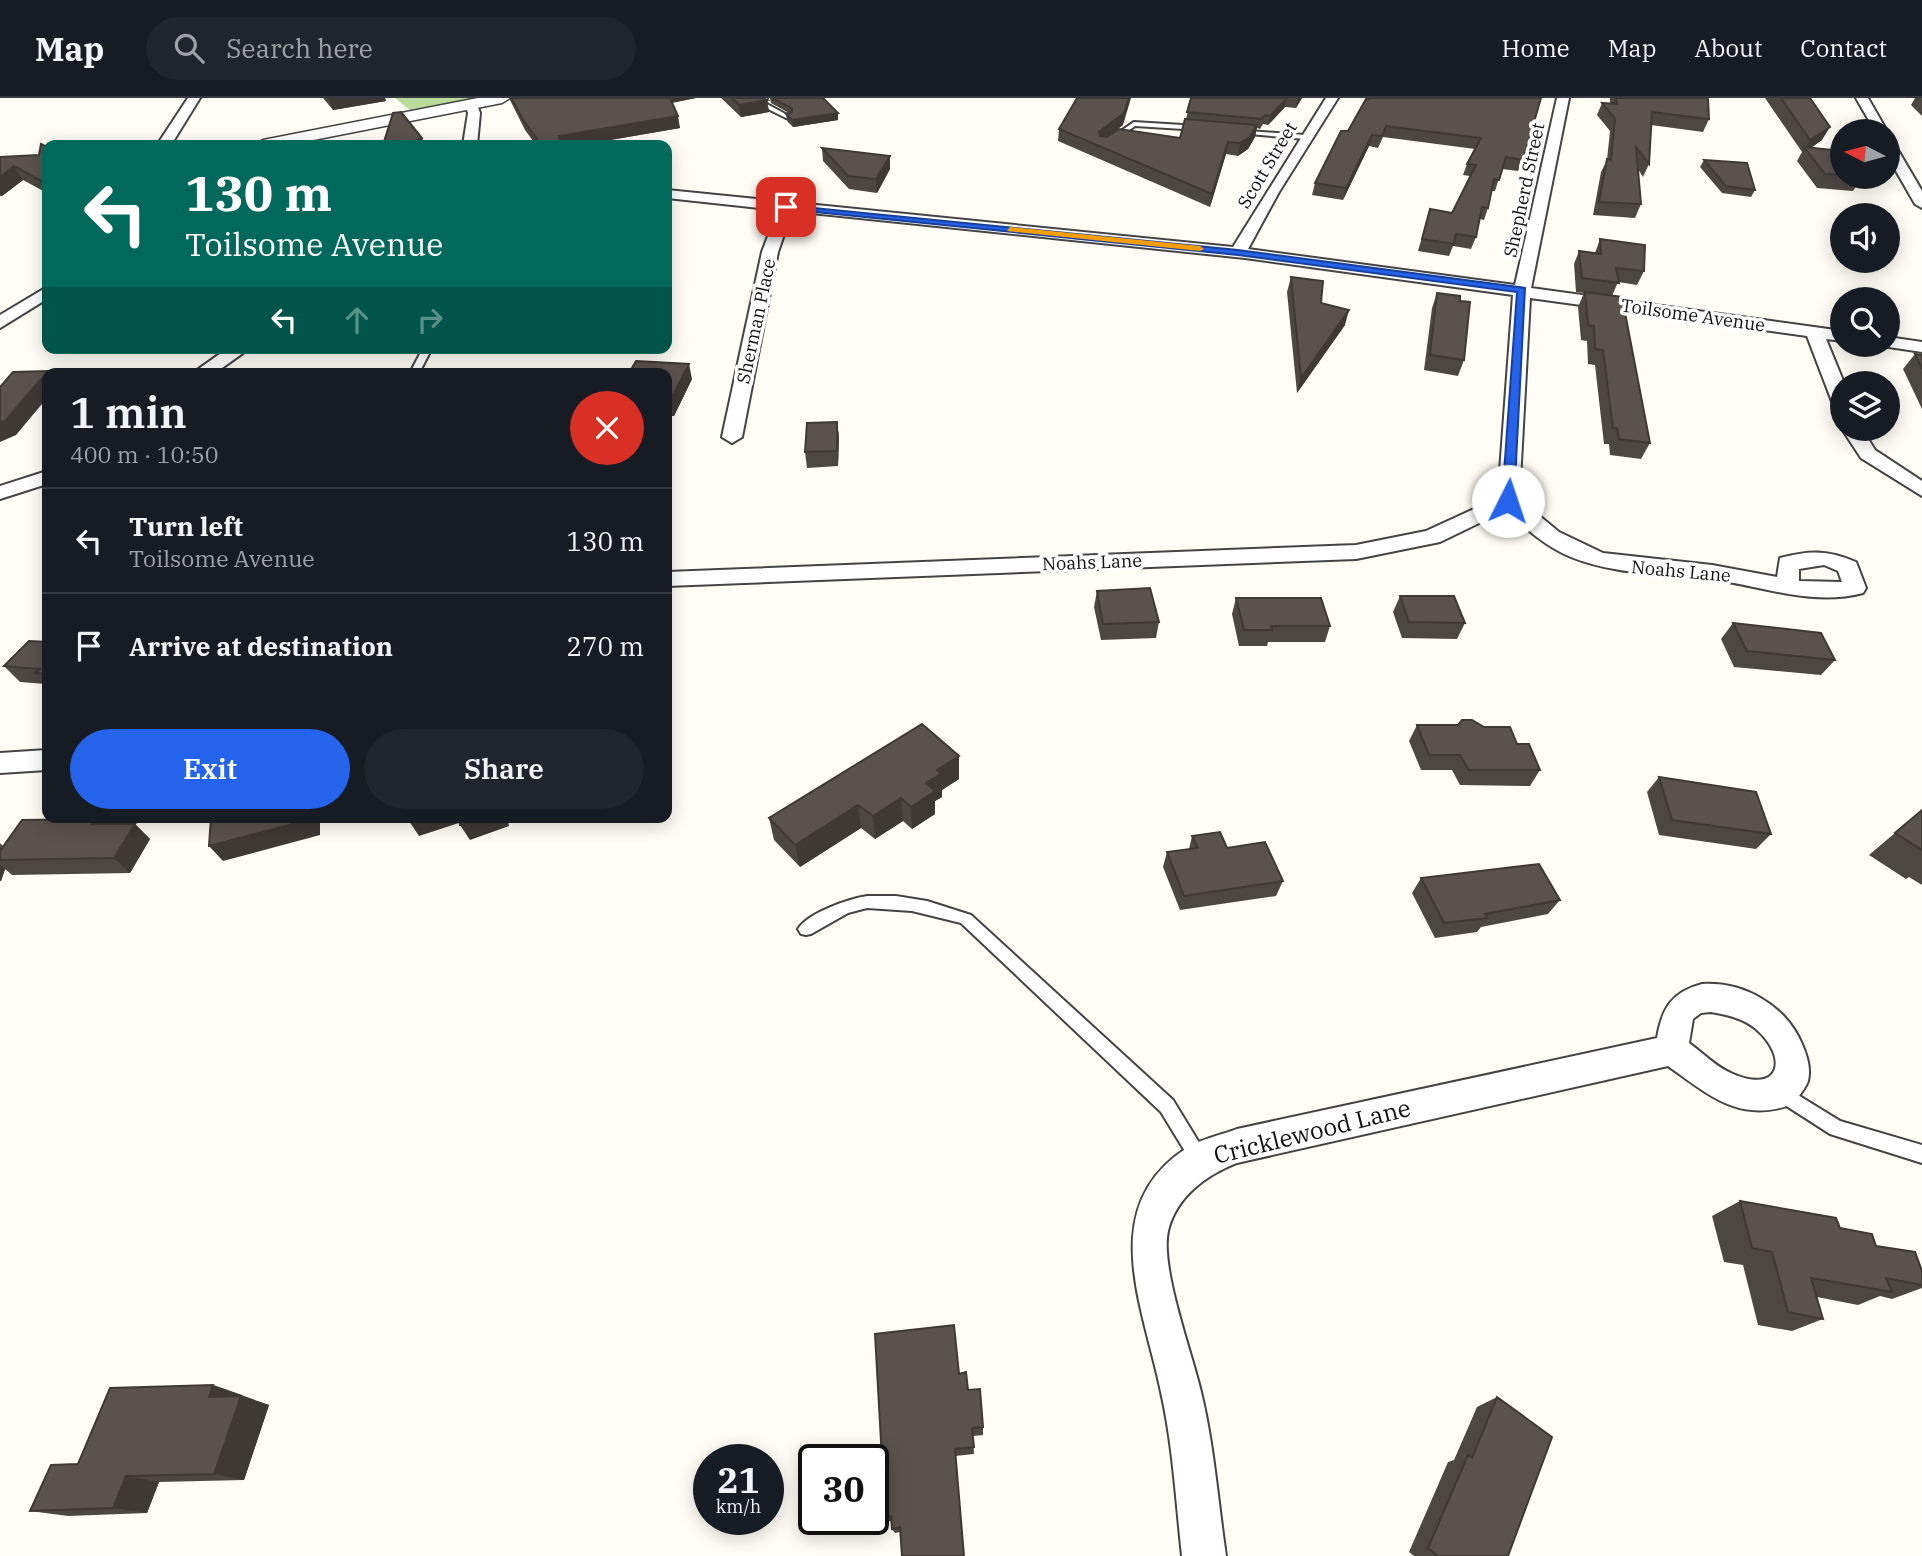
<!DOCTYPE html>
<meta charset="utf-8">
<style>
body{margin:0;font-family:"IBM Plex Serif",serif;background:#20242c;color:#f1f3f6;height:100vh;display:flex;flex-direction:column;font-size:26px;white-space:nowrap}
*{box-sizing:border-box;margin:0}
p{font-size:23px;color:#9ea1a6}
.icon{flex:none;width:38px;height:38px;fill:none;stroke:currentColor;stroke-width:2;stroke-linecap:round;stroke-linejoin:round}
.map{position:relative;flex:1;overflow:hidden}
.details{position:absolute;left:42px;top:270px;width:630px;height:455px;display:flex;flex-direction:column;background:#171b24;border-radius:14px;box-shadow:0 4px 18px #0003}
.details>*{flex:none}
.banner{position:absolute;left:42px;top:42px;width:630px;height:214px;border-radius:14px;box-shadow:0 4px 18px #0003;background:#00695c;color:#fff;overflow:hidden}
.needle{width:46px;rotate:276deg}
.tools{position:absolute;left:1830px;top:21px;display:grid;gap:14px}
.tools a{display:grid;place-items:center;width:70px;height:70px;border-radius:50%;background:#171b24;box-shadow:0 4px 18px #0003;font-size:35px}
.speed{position:absolute;left:693px;top:1346px;display:flex;gap:14px;font-size:35px;font-weight:700;text-align:center}
.speed>*{display:grid;place-content:center;width:91px;height:91px;border-radius:50%;background:#171b24;box-shadow:0 4px 18px #0003;line-height:1}
.speed small{font-size:18px;font-weight:400}
.speed .limit{border:4px solid #111;border-radius:10px;background:#fff;color:#111}
.pin{position:absolute;display:grid;place-items:center;width:60px;height:60px;color:#fff;margin:-30px;border-radius:14px;box-shadow:0 4px 10px #0006}
.me{position:absolute;width:77px;margin:-38px;rotate:4deg;stroke-linejoin:round;filter:drop-shadow(0 0 5px #0008)}
.turn{display:flex;align-items:center;gap:24px;height:147px;padding:0 28px;font-size:32px}
.turn .icon{width:91px;height:91px;stroke-width:2.5}
.turn b{display:block;font-size:49px;line-height:60px}
.lanes{display:flex;align-items:center;height:66px;padding:0 28px;background:#0003;justify-content:center;gap:35px;direction:ltr}
.lanes .off{opacity:.35}
.round{display:grid;place-items:center;flex:none;width:74px;height:74px;border-radius:37px;background:#20242c}
.overview{display:flex;align-items:center;justify-content:space-between;height:119px;padding:0 28px}
h1{font-size:42px;font-weight:600;line-height:52px}
.cta{display:flex;gap:14px;margin-top:auto;padding:14px 28px}
.cta a{flex:1;height:80px;border-radius:42px;background:#2563eb;color:#fff;font-size:28px;font-weight:600;line-height:80px;text-align:center}
.cta a+a{background:#20242c;color:#f1f3f6}
ul{padding:0;list-style:none}
li{display:flex;align-items:center;gap:21px;height:105px;padding:0 28px;border-top:2px solid #363941}
li div{flex:1}
li b{display:block;font-size:26px}
li em{font-style:normal}
header{display:flex;align-items:center;gap:42px;box-sizing:border-box;height:98px;padding:0 35px;background:#171b24;border-bottom:2px solid #363941}
header strong{font-size:33px}
nav{display:flex;gap:38px;margin-inline-start:auto;font-size:24px}
.search{width:490px;height:63px;background:#20242c;display:flex;align-items:center;gap:18px;box-sizing:border-box;padding:0 24px;border-radius:38px;color:#9ea1a6;font-size:26px}
.map>svg:first-child{display:block}
</style>
<header>
<strong>Map</strong>
<div class="search"><svg class="icon" aria-label="search" viewBox="0 0 24 24"><circle cx="10" cy="10" r="6"/><path d="M15 15l6 6"/></svg>Search here</div>
<nav><a>Home</a><a>Map</a><a>About</a><a>Contact</a></nav>
</header>
<div class="map">
<svg width="1922" height="1458" viewBox="0 0 1922 1458">
<rect width="100%" height="100%" fill="#fffdf5"/>
<!-- forest -->
<path fill="#b9dc9c" d="M395 0H490L415 16Z"/>
<g fill="none" stroke-linecap="round" stroke-linejoin="round">
<!-- service casing -->
<g stroke="#444" stroke-width="4">
<path id="service" d="M761 0H767L765 5 791 19 786 20 760 7Z
M1134 24 1199 28 1202 30 1199 32 1135 28 1112 44H1108V42Z
M1235 32 1305 37 1308 39 1305 41 1237 35Z
M423 250H432L419 275H410Z
M867 798H896L927 803 971 817 1173 1002 1206 1056 1209 1062 1206 1068 1200 1071 1194 1068 1161 1014 961 825 912 813 867 810 848 815 811 836 806 837 801 836 798 831C808 815 848 801 867 798Z
M1780 986 1840 1023 1922 1047V1065L1830 1036 1774 1000 1772 994 1774 988Z"/>
</g>
<!-- minor casing -->
<g stroke="#444" stroke-width="4">
<path id="minor" d="M188 0H200L171 47H157Z
M1326 0H1338L1279 94 1248 151 1515 187 1557 0H1569L1531 190 1843 233V243L1826 241 1844 285 1843 312 1833 306 1807 238 1530 200 1519 401 1559 434 1603 455 1712 467 1777 479 1780 460C1810 452 1828 452 1856 464L1866 490 1863 495C1811 509 1760 487 1709 481 1662 475 1615 477 1571 459 1546 449 1525 430 1506 412L1440 444 1356 461 667 488V474L1356 447 1426 433 1498 400 1513 197 1245 160 792 113 778 154 742 339 732 345 722 339 762 154 778 112 667 100V92L1233 149ZM1824 467 1838 473 1842 484 1799 483V471Z
M1856 0H1868L1887 33H1875Z
M471 3 476 4 480 15 477 47H463L468 15 465 7Z
M1888 43 1895 47 1922 93V110L1915 106 1888 59Z
M47 189V201L0 230V217Z
M1888 239 1922 244V254L1882 248 1888 247Z
M228 250H250L215 275H193Z
M1842 331H1862L1875 352 1922 383V398L1861 360Z
M47 373V386L0 401V388Z
M47 652V672L0 675V655Z
M1702 886C1744 883 1786 908 1802 946 1807 958 1811 970 1808 983 1805 991 1799 998 1793 1006 1740 1026 1709 997 1668 968L1237 1065C1206 1077 1176 1099 1168 1133 1160 1170 1192 1255 1201 1294 1214 1347 1218 1404 1226 1458H1182C1176 1404 1173 1347 1161 1294 1144 1210 1095 1109 1187 1050 1201 1041 1221 1037 1237 1031L1657 940C1662 910 1672 894 1702 886ZM1711 914C1727 917 1743 920 1756 931 1789 960 1780 996 1733 976 1717 970 1703 955 1689 945L1693 921 1701 915Z"/>
</g>
<!-- tertiary casing -->
<g stroke="#444" stroke-width="3">
<path id="tertiary" d="M478 0H510L502 5 288 47H254L263 42Z"/>
</g>
<!-- service -->
<use href="#service" fill="#fff" fill-rule="evenodd"/>
<!-- minor -->
<use href="#minor" fill="#fff" fill-rule="evenodd"/>
<!-- tertiary -->
<use href="#tertiary" fill="#fff" fill-rule="evenodd"/>
</g>
<!-- wall -->
<path fill="#4d4742" d="M323 0H385L386 3 333 12Z
M509 0H696L672 5 680 30 581 47H536L525 32Z
M721 0H763L767 2 769 14 741 19Z
M770 0H823L838 15V22L793 29 787 23 786 16 789 15 771 5Z
M1191 0H1302L1296 10 1285 9 1268 27 1263 26 1260 31 1257 30 1255 39 1248 51 1238 58 1226 56 1210 109 1058 43 1059 31 1123 27 1107 39 1180 40 1186 21Z
M1541 0 1524 58 1518 73 1502 71 1495 93H1492L1488 110 1484 122 1480 121 1476 139 1471 151 1453 148 1449 158 1418 153 1430 111 1452 115 1470 78 1463 77 1467 66 1475 51 1383 39 1378 50 1369 48 1343 102 1312 97 1315 85 1348 33Z
M1610 0H1708L1709 21 1703 34 1651 27 1649 66 1643 79 1638 71 1641 106 1635 120 1593 117 1601 74 1607 62 1610 33 1597 17 1602 5H1610Z
M1765 0H1810L1822 42 1811 50 1843 55V79H1862L1853 93 1817 90 1797 63 1802 54Z
M1915 0H1922V18L1911 7Z
M47 49V95L23 82 2 98H0V59L39 57Z
M822 50 890 71 877 95 849 91 823 63Z
M1704 62 1755 92 1751 99 1722 95 1700 69Z
M1600 141 1644 173 1637 187 1618 184 1612 198 1650 345 1641 361 1610 357 1609 346H1604L1595 267 1588 266 1587 243 1581 242 1578 209 1584 195 1576 194 1574 166 1579 153 1595 155Z
M1291 179 1345 227 1297 295 1287 194Z
M1437 195 1464 262 1458 278 1424 272 1432 210Z
M1915 256 1922 257V311L1903 271Z
M667 275 692 281 674 318H667Z
M837 324 839 339 838 368 807 370 805 354Z
M1097 493 1159 524 1156 540 1101 542 1094 509Z
M1400 498 1465 525 1457 541 1402 540 1393 514Z
M1236 500 1330 528 1325 544H1268L1267 548H1239L1232 516Z
M1733 525 1835 562 1821 577 1734 569 1721 541Z
M47 544V587L46 586 20 584 4 568Z
M1417 627 1517 646 1540 672 1530 688 1460 687 1452 672H1421L1409 643Z
M1659 679 1771 736 1756 751 1659 737 1647 694Z
M959 681 942 692V699L935 703V716L912 731 903 723 875 741 861 730 800 769 774 742 769 720Z
M1922 712V787L1909 779 1906 781 1869 757Z
M95 721 101 726H135L150 741 130 775 12 777 5 771 1 783H0V745L3 748Z
M1192 738 1227 750 1283 783 1276 798 1180 812 1163 769 1167 754 1189 751Z
M1421 780 1560 802 1548 816 1481 829 1477 834 1435 840 1412 795Z
M1740 1103 1840 1130 1876 1148 1922 1173V1190L1892 1201 1880 1198 1858 1207 1817 1199 1823 1221 1792 1233 1758 1227 1743 1167 1724 1164 1712 1118Z
M959 1276 968 1292 983 1329V1337L973 1338 974 1356 955 1358 900 1434 895 1435 892 1431 891 1423 869 1426 865 1421H873V1380L883 1379Z
M213 1287 242 1297 241 1298 269 1307 244 1382 159 1384 147 1415 68 1418 30 1413 78 1366Z
M1497 1299 1508 1458H1414L1409 1454 1448 1364 1454 1362 1477 1309Z"/>
<!-- shaded-wall -->
<path fill="#3f3936" d="M328 0H385L386 3 333 12Z
M668 0H696L669 5Z
M1129 0H1131L1123 27 1097 46 1099 34Z
M1287 0 1285 9 1268 27 1270 18Z
M1298 0H1302L1296 10 1298 1Z
M767 2 769 14 741 19 739 7Z
M838 15V22L793 29 792 22Z
M678 18 680 30 581 47H560L559 38Z
M1257 27 1255 39 1248 51 1238 58 1240 45Z
M1830 29 1822 42 1807 52 1805 50 1810 42Z
M1372 37 1369 48 1343 102 1346 90Z
M422 40 425 47H406Z
M1228 44 1226 56 1210 109 1212 96Z
M890 58V71L877 95 876 81Z
M14 68 23 82 2 98 0 95V79Z
M1349 212 1345 227 1297 295 1301 280Z
M689 266 692 281 674 318 670 303Z
M48 273 49 275H47V300L16 337 0 344V324Z
M837 324 839 339 838 368 837 353Z
M959 658V681L942 692V699L935 703V716L912 731 911 709 937 672Z
M901 700 903 723 875 741 873 718Z
M858 707 861 730 800 769 795 747Z
M308 719H320V737L223 763 209 748Z
M422 719H463L465 723 419 738 409 723Z
M483 719H507L509 728 470 742 460 727Z
M95 721 111 736 92 726Z
M135 726 150 741 130 775 114 760Z
M0 767 5 771 1 783 0 782Z
M213 1287 269 1307 244 1382 214 1376 209 1299Z
M126 1378 159 1384 147 1415 113 1410Z"/>
<!-- building -->
<path fill="#5a524d" stroke="#3f3936" stroke-width="2" d="M511 0H670L678 18 559 38 560 47H541L522 20Z
M732 0H763L767 2 739 7Z
M772 0H823L838 15 792 22 786 16 792 14V10Z
M1077 0H1129L1124 15 1099 34 1100 38 1107 39 1119 31 1180 40 1185 21 1257 27 1250 39 1240 45 1228 44 1212 96 1059 31Z
M1191 0H1287L1270 18 1265 17 1262 21 1187 14Z
M1372 0H1541L1523 62 1506 59 1499 82 1494 81 1488 110 1482 109 1476 139 1456 136 1454 146 1422 141 1430 111 1452 115 1476 67 1467 66 1481 40 1386 28 1382 38 1372 37 1346 90 1315 85 1341 33H1348L1366 1Z
M1616 0H1708L1709 21 1652 14 1649 66 1636 49 1641 106 1599 104 1607 61 1611 62 1615 21 1602 5 1617 6Z
M1781 0H1810L1830 29 1810 42Z
M401 14 422 40 406 47H383L393 15Z
M41 46 47 49V86L14 68 0 79V59L39 57Z
M1804 49 1841 53 1843 55V77L1825 76Z
M822 50 890 58 876 81 848 78Z
M1704 62 1747 65 1755 92 1726 88Z
M1600 141 1645 147 1644 173 1616 170 1619 185 1582 180 1579 153 1601 156Z
M1291 179 1323 183 1321 205 1349 212 1301 280Z
M1585 194 1622 199 1650 345 1619 341 1617 330H1613L1603 252 1595 251 1594 228 1588 227Z
M1437 195 1460 198V203L1470 204 1464 262 1430 257Z
M1915 256 1922 257V271Z
M636 263 689 266 670 303 667 302V275H629Z
M48 273 5 323 0 324V289L13 274Z
M837 324V353L805 354 807 325Z
M1150 490 1159 524 1103 526 1097 493Z
M1400 498H1454L1465 525 1409 524Z
M1236 500H1321L1330 528H1271L1272 532H1244Z
M1733 525 1821 535 1835 562 1747 553Z
M29 543 47 544V576L35 575 40 571 4 568Z
M1462 622H1472L1484 629H1510L1517 646H1529L1540 672H1469L1460 657H1429L1417 627H1458Z
M922 626 959 658 937 672 941 676 926 685 935 693 911 709 901 700 873 718 858 707 795 747 769 720Z
M1659 679 1756 694 1771 736 1672 722Z
M1922 712V752L1895 735Z
M211 719H308V722L209 748Z
M408 719H422L409 723Z
M459 719H483L460 727Z
M95 721 92 726H135L114 760 0 762V753L22 722Z
M1220 734 1227 750 1265 744 1283 783 1184 798 1167 754 1198 750 1192 738Z
M1539 766 1560 802 1485 816 1487 820 1444 825 1421 780Z
M1740 1103 1836 1120 1840 1130 1872 1136 1876 1148 1915 1154 1922 1173V1187L1886 1180 1892 1194 1811 1180 1823 1221 1788 1214 1772 1154 1752 1150Z
M954 1227 959 1276 966 1274 968 1292 980 1291 983 1329 972 1330 974 1349 955 1351 964 1458H902L900 1429 892 1431 891 1418 873 1420V1380L883 1379 875 1236Z
M213 1287 209 1299 241 1298 214 1376 126 1378 113 1410 30 1413 51 1367 78 1366 110 1290Z
M1497 1299 1552 1339 1508 1458H1438L1428 1450 1468 1357 1472 1360Z"/>
<!-- route -->
<path fill="#2563eb" stroke="#184099" stroke-width="2" d="M783 107 1238 152 1525 190 1514 403 1508 407 1502 403 1517 194 1238 157 786 111Z"/>
<!-- slow -->
<path fill="#f59e0b" d="M1010 129 1200 148 1204 151 1200 153 1007 133Z"/>
<g text-anchor="middle" dominant-baseline="central" stroke-width="7" stroke-linejoin="round" paint-order="stroke">
<!-- far-street labels -->
<g font-size="18" fill="#111" stroke="#fff">
<text transform="translate(1267 67) rotate(-59)">Scott Street</text>
<text transform="translate(1524 92) rotate(-78)">Shepherd Street</text>
<text transform="translate(1693 217) rotate(8)">Toilsome Avenue</text>
<text transform="translate(756 223) rotate(-78)">Sherman Place</text>
<text transform="translate(1092 464) rotate(-2)">Noahs Lane</text>
<text transform="translate(1681 473) rotate(5)">Noahs Lane</text>
</g>
<!-- near-street labels -->
<g font-size="24" fill="#111" stroke="#fff">
<text transform="translate(1312 1033) rotate(-14)">Cricklewood Lane</text>
</g>
</g>
</svg>
<div class="tools">
<a><svg class="needle" viewBox="-14 -14 28 28"><path d="M0-13l5 13h-10z" fill="#e53935"/><path d="M0 13l5-13h-10z" fill="#9ea1a6"/></svg></a>
<a><svg class="icon" aria-label="sound" viewBox="0 0 24 24"><path d="M4 9h4l5-4v14l-5-4H4zM17 9q2 3 0 6"/></svg></a>
<a><svg class="icon" aria-label="search" viewBox="0 0 24 24"><circle cx="10" cy="10" r="6"/><path d="M15 15l6 6"/></svg></a>
<a><svg class="icon" aria-label="layers" viewBox="0 0 24 24"><path d="M12 4l9 5-9 5-9-5zM3 14l9 5 9-5"/></svg></a>
</div>
<div class="speed"><div>21<small>km/h</small></div><div class="limit">30</div></div>
<div class="pin" style="left:786px;top:109px;background:#d93025"><svg class="icon" aria-label="arrive" viewBox="0 0 24 24"><path d="M6 21V4h12l-3 4 3 4H6"/></svg></div>
<svg class="me" style="left:1508px;top:403px" viewBox="-20 -20 40 40"><circle r="19" fill="#fff"/><path d="M0-13L10 11 0 6-10 11z" fill="#2563eb"/></svg>
<div class="banner">
<div class="turn"><svg class="icon" aria-label="left" viewBox="0 0 24 24"><path d="M17 20v-9H6M10 6l-5 5 5 5"/></svg><div><b>130 m</b>Toilsome Avenue</div></div>
<div class="lanes"><svg class="icon" aria-label="left" viewBox="0 0 24 24"><path d="M17 20v-9H6M10 6l-5 5 5 5"/></svg><svg class="icon off" aria-label="ahead" viewBox="0 0 24 24"><path d="M12 20V5M6 11l6-6 6 6"/></svg><svg class="icon off" aria-label="right" viewBox="0 0 24 24"><path d="M7 20v-9h11M14 6l5 5-5 5"/></svg></div>
</div>
<section class="details">
<div class="overview"><div><h1>1 min</h1><p>400 m · 10:50</p></div><a class="round" style="background:#d93025;color:#fff"><svg class="icon" aria-label="close" viewBox="0 0 24 24"><path d="M6 6l12 12M18 6L6 18"/></svg></a></div>
<ul>
<li><svg class="icon" aria-label="left" viewBox="0 0 24 24"><path d="M17 20v-9H6M10 6l-5 5 5 5"/></svg><div><b>Turn left</b><p>Toilsome Avenue</p></div><em>130 m</em></li>
<li><svg class="icon" aria-label="arrive" viewBox="0 0 24 24"><path d="M6 21V4h12l-3 4 3 4H6"/></svg><div><b>Arrive at destination</b></div><em>270 m</em></li>
</ul>
<div class="cta"><a>Exit</a><a>Share</a></div>
</section>
</div>
